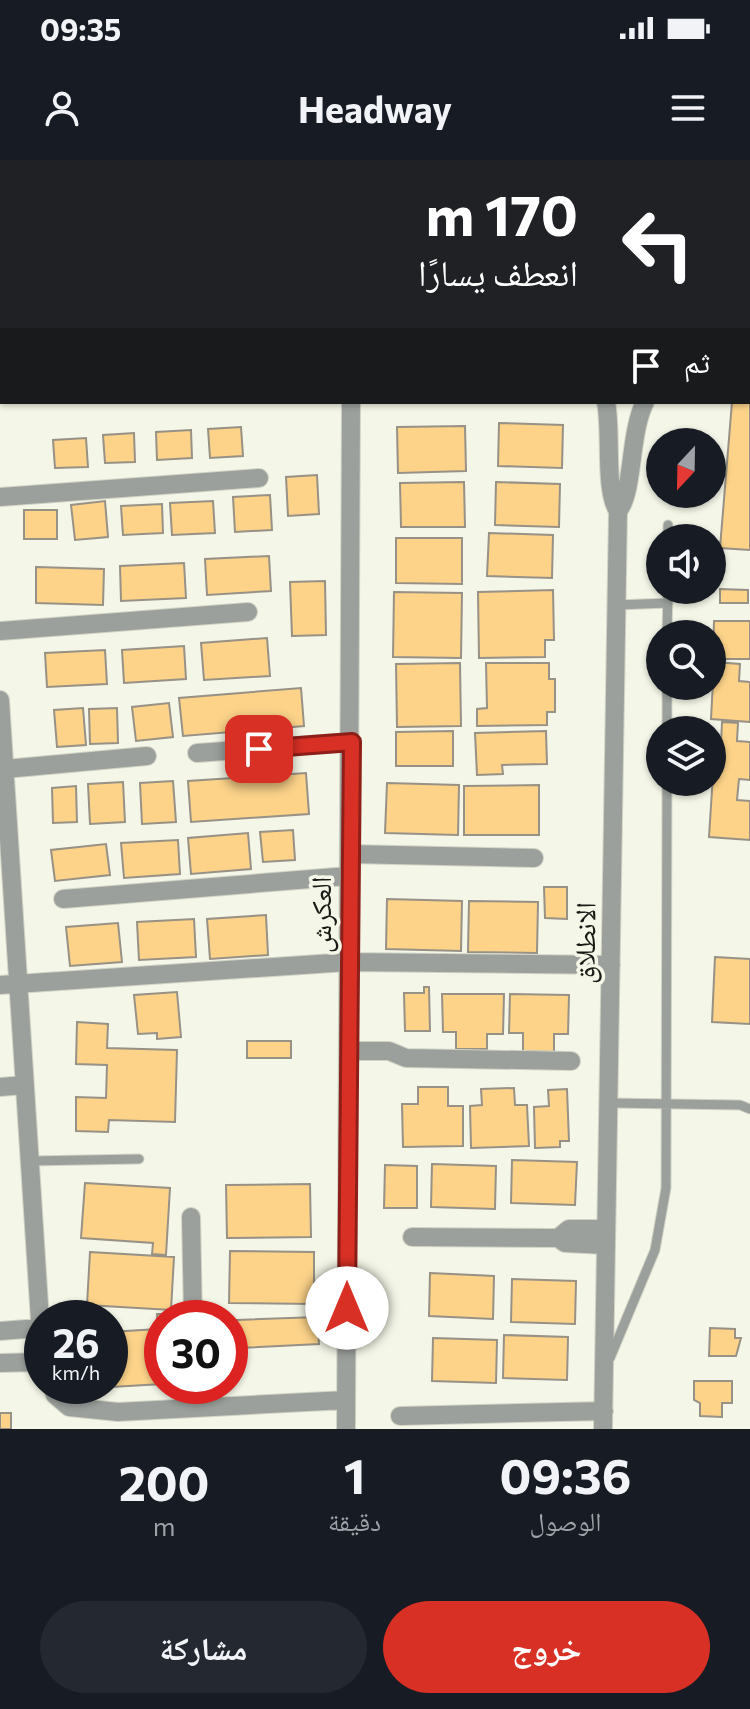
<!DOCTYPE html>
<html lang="ar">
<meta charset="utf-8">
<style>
body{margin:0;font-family:Commissioner,"Noto Naskh Arabic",sans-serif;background:#242831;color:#f1f3f6;direction:rtl;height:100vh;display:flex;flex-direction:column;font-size:30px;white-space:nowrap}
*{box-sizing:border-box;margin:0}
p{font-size:26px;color:#9ea1a6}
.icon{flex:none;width:44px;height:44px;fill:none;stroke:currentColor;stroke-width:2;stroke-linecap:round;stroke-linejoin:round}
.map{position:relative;height:1269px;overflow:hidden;direction:ltr}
.details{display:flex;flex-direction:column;background:#171b24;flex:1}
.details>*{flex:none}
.banner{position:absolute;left:0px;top:0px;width:750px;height:244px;box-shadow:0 2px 6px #0004;direction:rtl;background:#202124;color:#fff;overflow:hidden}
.needle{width:52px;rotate:202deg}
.fabs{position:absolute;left:646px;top:268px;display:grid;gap:16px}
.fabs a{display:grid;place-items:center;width:80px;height:80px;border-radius:50%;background:#171b24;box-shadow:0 2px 6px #0004;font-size:40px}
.speed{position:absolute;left:24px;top:1140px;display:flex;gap:16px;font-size:40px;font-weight:700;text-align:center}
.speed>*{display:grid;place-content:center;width:104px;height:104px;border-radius:50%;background:#171b24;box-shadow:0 2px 6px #0004;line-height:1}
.speed small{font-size:20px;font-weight:400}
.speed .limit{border:12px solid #d22;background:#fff;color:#111}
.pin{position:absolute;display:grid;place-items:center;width:68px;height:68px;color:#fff;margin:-34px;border-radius:16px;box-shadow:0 4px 12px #0006}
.me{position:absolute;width:88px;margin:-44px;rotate:0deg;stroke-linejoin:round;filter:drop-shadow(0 0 6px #0008)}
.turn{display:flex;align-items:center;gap:28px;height:168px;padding:0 40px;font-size:36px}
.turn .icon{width:104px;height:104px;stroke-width:2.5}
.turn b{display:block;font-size:56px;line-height:68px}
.then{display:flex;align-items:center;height:76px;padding:0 40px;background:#0003;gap:16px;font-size:30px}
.eta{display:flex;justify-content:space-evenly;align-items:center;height:136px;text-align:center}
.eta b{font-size:48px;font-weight:700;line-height:56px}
.button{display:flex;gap:16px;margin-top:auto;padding:16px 40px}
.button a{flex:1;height:92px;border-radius:48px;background:#d93025;color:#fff;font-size:32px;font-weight:700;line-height:92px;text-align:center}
.button a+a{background:#242831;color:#f1f3f6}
.status{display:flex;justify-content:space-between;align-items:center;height:56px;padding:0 40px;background:#171b24;direction:ltr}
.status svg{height:22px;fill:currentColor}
header{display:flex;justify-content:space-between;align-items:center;height:104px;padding:0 40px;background:#171b24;font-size:36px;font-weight:700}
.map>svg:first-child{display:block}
</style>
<div class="status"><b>09:35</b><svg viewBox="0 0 49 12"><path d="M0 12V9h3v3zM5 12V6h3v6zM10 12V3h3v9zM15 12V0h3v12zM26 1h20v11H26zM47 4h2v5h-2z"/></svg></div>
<header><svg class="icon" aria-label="menu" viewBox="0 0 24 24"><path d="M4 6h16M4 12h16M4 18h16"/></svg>Headway<svg class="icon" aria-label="person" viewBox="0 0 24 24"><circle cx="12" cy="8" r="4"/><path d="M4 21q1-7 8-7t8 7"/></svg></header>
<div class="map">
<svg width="750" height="1269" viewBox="0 0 750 1269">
<rect width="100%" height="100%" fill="#f4f6e7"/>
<!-- building -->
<path fill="#fcd389" stroke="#989185" stroke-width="2" d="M536 0V2L458 1 470 0Z
M728 0H750V39L748 2Z
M748 235 750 236V390L720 388 732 242H748Z
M499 263 563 265 562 308 498 306Z
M465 266 466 311 398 313 397 267Z
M241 267 243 296 210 298 208 269Z
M191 270 192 298 157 300 156 272Z
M134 273 135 302 105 303 103 275Z
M86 278 88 307 55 308 53 280Z
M317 315 319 354 288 356 286 317Z
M464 322 465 367H401L400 323Z
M496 322 560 324 559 367 495 365Z
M270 335 272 370 235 372 233 337Z
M105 341 108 377 75 380 71 345Z
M213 341 215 373 172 375 170 343Z
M162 344 163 373 123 375 121 346Z
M24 350H57V379H24Z
M489 373 553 375 552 418 487 416Z
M396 378H462V424L396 423Z
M269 396 271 431 207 435 205 399Z
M184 403 186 438 121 441 120 406Z
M36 407 104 409 103 445 36 443Z
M325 421 326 475 292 476 290 422Z
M720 429 748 430V443H720Z
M553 430 554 480H545V497L479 498 478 432Z
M394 432 462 433 461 498 393 497Z
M714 461H750V499H713Z
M267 478 270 516 204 520 201 483Z
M184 486 186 519 124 523 122 490Z
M105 490 107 524 47 527 45 493Z
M714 502 740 504 739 521 750 522V562L711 559Z
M460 503 461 566 397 567 396 504Z
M486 503H549V519H555V552H547V565L477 566V549L487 548Z
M301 528 304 566 183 576 179 538Z
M169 543 173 577 136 581 132 547Z
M83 548 86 585 57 587 54 550Z
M117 548 118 583 90 584 89 549Z
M722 562 738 563 737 581 750 582V620L739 619 737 640 750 641V680L709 677 715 583H721Z
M453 571V606H396V572Z
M546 571 547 604 502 605 503 614 477 615 475 573Z
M306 613 309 654 191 662 188 621Z
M173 621 176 662 142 664 140 623Z
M123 622 125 662 90 664 88 624Z
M387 623 459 625 458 675 385 673Z
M539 625V675H464V626Z
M76 626 77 662 53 663 52 628Z
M293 670 295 700 263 702 260 672Z
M248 673 251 709 191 714 188 678Z
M178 680 180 714 124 718 121 683Z
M106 684 110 715 55 721 51 690Z
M544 727H567V759L545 758Z
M387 739 462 741 461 791 386 789Z
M469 741 538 742 537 793 468 792Z
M266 755 268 795 210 799 207 759Z
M194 759 196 797 139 800 137 762Z
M118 763 122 802 70 806 66 767Z
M715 797 750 799V864L712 862Z
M424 827H429L430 871H405L404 833H424Z
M177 832 181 877 157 879V873L138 874 134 835Z
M442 834H504L503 874H487V889H456V872H443Z
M510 834 569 835 568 874H554V892L523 891V873H509Z
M77 862 108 864 107 888 177 890 175 962 109 960 108 972 76 971V937L106 938 107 905 76 904Z
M247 881H291V898H247Z
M418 927H448V946H463V986L403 987 402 944H418Z
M514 928 515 945H527L529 986 471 988 470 946 482 945 481 929Z
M567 929 569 981H560V987L535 988 534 947 549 946 548 930Z
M512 1000 577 1002 575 1045 511 1043Z
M432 1004 496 1006 495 1049 431 1047Z
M385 1005 417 1006V1048H384Z
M85 1023 170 1028 166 1095 152 1094 153 1083 81 1078Z
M310 1024 311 1077 227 1078 226 1025Z
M230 1091 314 1092V1144L229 1143Z
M90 1092 174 1097 171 1150 87 1145Z
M430 1113 494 1116 493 1159 429 1156Z
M512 1119 576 1121 575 1164 511 1162Z
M157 1154H175V1158H162V1224L94 1228 110 1226V1172L158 1169Z
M317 1157 319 1184 239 1188 237 1160Z
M710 1168 735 1169V1178H741L736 1196H709Z
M504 1175 568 1177 567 1220 503 1218Z
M433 1178 497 1180 496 1223 432 1221Z
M694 1221H732V1243H722V1257L700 1256V1243L694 1240Z
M0 1253H11V1269H0Z"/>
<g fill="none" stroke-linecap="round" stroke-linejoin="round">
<!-- service casing -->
<g stroke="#d1d3c5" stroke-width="11">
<path id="service" d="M668 378V365
M617 445 668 443
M667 474 668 430
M667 570V526
M609 943 740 945 750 949
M29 1001 139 999
M610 1198 655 1090 666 1028 667 622"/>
</g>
<!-- minor casing -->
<g stroke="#d1d3c5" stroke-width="20">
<path id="minor" d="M640 2V0
M658 2V0
M0 337 259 318
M618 351C634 333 629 273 645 242
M0 471 248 452
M0 540 42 1191
M197 593 352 582
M5 609 147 596
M349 694 534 698
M63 739 348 716
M0 825 348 802 611 805
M348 891H389L406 898 571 901
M0 927 24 925
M191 1057 193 1158
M412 1077 558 1078 565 1083 604 1085
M558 1078 569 1069H605
M0 1171 39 1168
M0 1203 42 1202
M52 1226 55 1235 69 1247 118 1252 346 1240
M195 1226V1248
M400 1256 604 1251
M346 1269 351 242
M603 1269 618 351C604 330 612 272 606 242"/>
</g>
<!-- tertiary casing -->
<g stroke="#d1d3c5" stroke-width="24">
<path id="tertiary" d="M748 147H750
M748 176H750
M0 181H2
M0 208H2"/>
</g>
<!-- service -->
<use href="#service" stroke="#9ca09c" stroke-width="9"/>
<!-- minor -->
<use href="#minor" stroke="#9ca09c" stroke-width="18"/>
<!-- tertiary -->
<use href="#tertiary" stroke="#9ca09c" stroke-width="22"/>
</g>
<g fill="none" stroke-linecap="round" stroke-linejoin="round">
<!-- route casing -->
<g stroke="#8d1f18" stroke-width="20">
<path id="route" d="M259 589 352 582 347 1148"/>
</g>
<!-- route -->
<use href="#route" stroke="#d93025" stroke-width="14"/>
</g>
<g text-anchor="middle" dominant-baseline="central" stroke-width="7" stroke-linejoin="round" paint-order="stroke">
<!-- street labels -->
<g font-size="28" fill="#191a15" stroke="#f4f6e7">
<text transform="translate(320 755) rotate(-90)">العكرش</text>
<text transform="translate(584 783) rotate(-89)">الانطلاق</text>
</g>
</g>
</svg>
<div class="fabs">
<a><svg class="needle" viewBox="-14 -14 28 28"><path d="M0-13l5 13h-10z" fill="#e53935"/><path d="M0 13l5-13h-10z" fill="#9ea1a6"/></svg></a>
<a><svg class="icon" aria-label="sound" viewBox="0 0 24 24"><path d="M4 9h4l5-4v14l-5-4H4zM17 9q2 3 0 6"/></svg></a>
<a><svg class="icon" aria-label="search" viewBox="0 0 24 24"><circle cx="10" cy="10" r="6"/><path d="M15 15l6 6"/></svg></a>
<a><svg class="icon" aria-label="layers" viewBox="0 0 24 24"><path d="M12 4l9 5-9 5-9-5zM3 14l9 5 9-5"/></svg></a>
</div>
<div class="speed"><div>26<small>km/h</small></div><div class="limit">30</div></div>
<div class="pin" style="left:259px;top:589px;background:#d93025"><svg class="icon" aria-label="arrive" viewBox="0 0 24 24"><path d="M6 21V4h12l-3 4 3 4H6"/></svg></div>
<svg class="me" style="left:347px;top:1148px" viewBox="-20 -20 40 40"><circle r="19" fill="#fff"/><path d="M0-13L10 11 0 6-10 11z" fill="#d93025"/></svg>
<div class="banner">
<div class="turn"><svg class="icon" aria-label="left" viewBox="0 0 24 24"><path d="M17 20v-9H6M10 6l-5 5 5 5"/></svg><div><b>170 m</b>انعطف يسارًا</div></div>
<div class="then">ثم<svg class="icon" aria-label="arrive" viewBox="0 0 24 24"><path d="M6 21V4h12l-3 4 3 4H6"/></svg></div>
</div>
</div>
<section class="details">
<div class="eta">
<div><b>09:36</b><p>الوصول</p></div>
<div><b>1</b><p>دقيقة</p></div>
<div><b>200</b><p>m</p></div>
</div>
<div class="button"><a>خروج</a><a>مشاركة</a></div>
</section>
